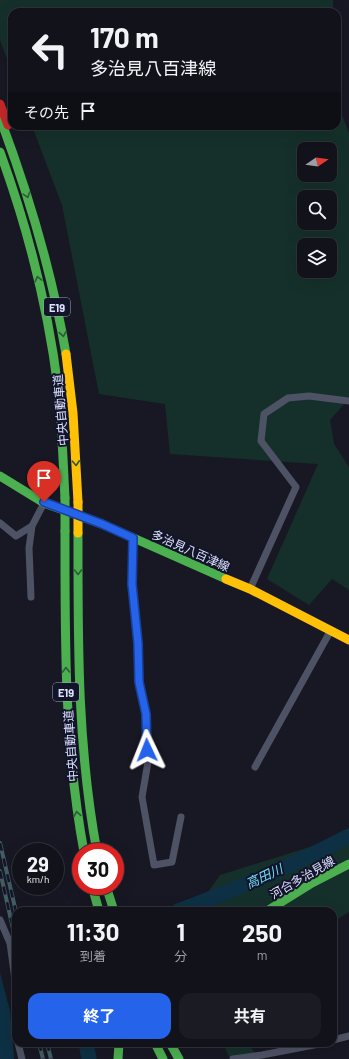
<!DOCTYPE html>
<html lang="ja">
<meta charset="utf-8">
<style>
body{margin:0;font-family:Barlow,"Noto Sans JP",sans-serif;background:#1b1b24;color:#f1f3f6;height:100vh;display:flex;flex-direction:column;font-size:15px;white-space:nowrap}
*{box-sizing:border-box;margin:0}
p{font-size:13px;color:#9c9ea3}
.icon{flex:none;width:22px;height:22px;fill:none;stroke:currentColor;stroke-width:2;stroke-linecap:round;stroke-linejoin:round}
.map{position:relative;flex:1;overflow:hidden}
.side{position:absolute;left:12px;top:907px;width:325px;height:140px;display:flex;flex-direction:column;background:#12121b;border-radius:12px;box-shadow:0 4px 16px #0002,0 0 0 1px #31323a}
.side>*{flex:none}
.top-card{position:absolute;left:8px;top:8px;width:333px;height:122px;border-radius:12px;box-shadow:0 4px 16px #0002,0 0 0 1px #31323a;background:#12121b;color:#f1f3f6;overflow:hidden}
.needle{width:26px;rotate:77deg}
.buttons{position:absolute;left:297px;top:142px;display:grid;gap:8px}
.buttons a{display:grid;place-items:center;width:40px;height:40px;border-radius:8px;background:#12121b;box-shadow:0 4px 16px #0002,0 0 0 1px #31323a;font-size:20px}
.speed{position:absolute;left:12px;top:843px;display:flex;gap:8px;font-size:20px;font-weight:700;text-align:center}
.speed>*{display:grid;place-content:center;width:52px;height:52px;border-radius:50%;background:#12121b;box-shadow:0 4px 16px #0002,0 0 0 1px #31323a;line-height:1}
.speed small{font-size:10px;font-weight:400}
.speed .limit{border:6px solid #d22;background:#fff;color:#111}
.pin{position:absolute;display:grid;place-items:center;width:34px;height:34px;color:#fff;margin:-41px -17px;border-radius:50% 50% 50% 0;rotate:-45deg;box-shadow:0 0 4px #0007}
.pin .icon{rotate:45deg}
.me{position:absolute;width:44px;margin:-22px;rotate:358deg;stroke-linejoin:round;filter:drop-shadow(0 0 3px #0008)}
.turn{display:flex;align-items:center;gap:14px;height:84px;padding:0 16px;font-size:18px}
.turn .icon{width:52px;height:52px;stroke-width:2.5}
.turn b{display:block;font-size:28px;line-height:34px}
.then{display:flex;align-items:center;height:38px;padding:0 16px;background:#0003;gap:8px;font-size:15px}
.eta{display:flex;justify-content:space-evenly;align-items:center;height:68px;text-align:center}
.eta b{font-size:24px;font-weight:700;line-height:28px}
.primary-button{display:flex;gap:8px;margin-top:auto;padding:8px 16px}
.primary-button a{flex:1;height:46px;border-radius:12px;background:#2563eb;color:#fff;font-size:16px;font-weight:700;line-height:46px;text-align:center}
.primary-button a+a{background:#1b1b24;color:#f1f3f6}
.map>svg:first-child{display:block}
</style>
<div class="map">
<svg width="349" height="1059" viewBox="0 0 349 1059">
<rect width="100%" height="100%" fill="#181824"/>
<!-- green -->
<path fill="#15302a" fill-rule="evenodd" d="M0 0H333V12H12V72L0 40Z
M337 102 349 133V403L346 402 330 420 334 444 349 467V590L332 579 309 605 267 579 318 464 170 454 165 404 99 394 62 205 32 126H337ZM304 149H330V175H304ZM304 197H330V223H304ZM304 245H330V271H304Z
M349 828V912L333 922V911H195L220 875 316 845Z
M223 1043H247L260 1059H230Z"/>
<!-- water -->
<path fill="#0e3044" d="M0 973 10 1011 14 1059H0Z"/>
<g fill="none" stroke-linecap="round" stroke-linejoin="round">
<!-- river -->
<path stroke="#0e3044" stroke-width="15" d="M178 911C237 889 294 865 349 836
M86 1043 89 1059"/>
<!-- street -->
<path stroke="#4d5265" stroke-width="7" d="M0 523 16 536 32 526 44 503
M133 538 132 584 138 643 139 682 146 714 148 762 142 797 154 865 172 862 181 817
M250 589 296 487 261 441 264 414 288 398 309 396 349 401
M31 597 29 548 32 526
M255 767 331 630
M0 920 10 943 16 987
M16 1019 15 1025 16 1034
M333 1040 349 1036
M18 1043 22 1059
M233 1059 262 1055 324 1043"/>
<!-- fast -->
<path stroke="#4caf50" stroke-width="9" d="M0 118C29 195 52 273 66 354
M0 152C28 229 48 307 58 388 62 425 63 461 65 498
M0 476 44 503 102 524 226 579
M65 531C65 641 64 744 84 852
M78 533C78 642 77 744 97 852
M92 886 99 911
M106 886 114 911
M267 911 312 883 349 864
M155 1043 163 1059
M170 1043 179 1059
M118 1059 119 1043"/>
<!-- slow -->
<path stroke="#ffc107" stroke-width="9" d="M66 354 73 413 78 502
M226 579 250 589 349 640"/>
<!-- jam -->
<path stroke="#c62828" stroke-width="9" d="M0 104 8 125"/>
<!-- rail casing -->
<g stroke="#435d65" stroke-width="4">
<path id="rail" d="M0 843 16 912
M0 871 16 942
M39 1043 43 1059
M47 1043 51 1059"/>
</g>
<!-- rail -->
<use href="#rail" stroke="#12142a" stroke-width="2.5" stroke-dasharray="8" stroke-linecap="butt"/>
<!-- fast-bridge -->
<path stroke="#4caf50" stroke-width="9" d="M65 498V531"/>
<!-- slow-bridge -->
<path stroke="#ffc107" stroke-width="9" d="M78 502V533"/>
</g>
<!-- one-way arrows -->
<defs><path id="oneway-chevron" d="M-2-3.5L2.5 0L-2 3.5" fill="none" stroke-width="1.6" stroke-linecap="round" stroke-linejoin="round"/></defs>
<g stroke="#2c5a3b">
<use href="#oneway-chevron" transform="translate(27 195) rotate(73)"/>
<use href="#oneway-chevron" transform="translate(38 279) rotate(-104)"/>
<use href="#oneway-chevron" transform="translate(63 334) rotate(80)"/>
<use href="#oneway-chevron" transform="translate(76 463) rotate(87)"/>
<use href="#oneway-chevron" transform="translate(78 572) rotate(90)"/>
<use href="#oneway-chevron" transform="translate(66 670) rotate(-91)"/>
<use href="#oneway-chevron" transform="translate(77 814) rotate(-100)"/>
</g>
<g fill="none" stroke-linecap="round" stroke-linejoin="round">
<!-- route casing -->
<g stroke="#184099" stroke-width="10">
<path id="route" d="M44 502 102 524 133 538 132 584 138 643 139 682 146 714 147 750"/>
</g>
<!-- route -->
<use href="#route" stroke="#2563eb" stroke-width="7"/>
</g>
<g text-anchor="middle" dominant-baseline="central" stroke-width="4" stroke-linejoin="round" paint-order="stroke">
<!-- shield labels -->
<g fill="#12142a" stroke="#9fa4be" stroke-width="1">
<rect x="44" y="298" width="26" height="18" rx="3"/>
<rect x="53" y="683" width="26" height="18" rx="3"/>
</g>
<g font-size="11" font-weight="bold" fill="#dce1fe">
<text x="57" y="307">E19</text>
<text x="66" y="692">E19</text>
</g>
<!-- street labels -->
<g font-size="12" fill="#dce1fe" stroke="#12142a">
<text transform="translate(60 410) rotate(-95)">中央自動車道</text>
<text transform="translate(191 550) rotate(24)">多治見八百津線</text>
<text transform="translate(70 746) rotate(-94)">中央自動車道</text>
<text transform="translate(302 877) rotate(-30)">河合多治見線</text>
</g>
<!-- water labels -->
<g font-size="13" font-style="italic" fill="#6fdef9" stroke="#12142a">
<text transform="translate(264 876) rotate(-25)">高田川</text>
</g>
</g>
</svg>
<div class="buttons">
<a><svg class="needle" viewBox="-14 -14 28 28"><path d="M0-13l5 13h-10z" fill="#e53935"/><path d="M0 13l5-13h-10z" fill="#9c9ea3"/></svg></a>
<a><svg class="icon" aria-label="search" viewBox="0 0 24 24"><circle cx="10" cy="10" r="6"/><path d="M15 15l6 6"/></svg></a>
<a><svg class="icon" aria-label="layers" viewBox="0 0 24 24"><path d="M12 4l9 5-9 5-9-5zM3 14l9 5 9-5"/></svg></a>
</div>
<div class="speed"><div>29<small>km/h</small></div><div class="limit">30</div></div>
<div class="pin" style="left:44px;top:502px;background:#d93025"><svg class="icon" aria-label="arrive" viewBox="0 0 24 24"><path d="M6 21V4h12l-3 4 3 4H6"/></svg></div>
<svg class="me" style="left:147px;top:750px" viewBox="-20 -20 40 40"><path d="M0-17L14 15 0 8-14 15z" fill="#2563eb" stroke="#fff" stroke-width="4"/></svg>
<div class="top-card">
<div class="turn"><svg class="icon" aria-label="left" viewBox="0 0 24 24"><path d="M17 20v-9H6M10 6l-5 5 5 5"/></svg><div><b>170 m</b>多治見八百津線</div></div>
<div class="then">その先<svg class="icon" aria-label="arrive" viewBox="0 0 24 24"><path d="M6 21V4h12l-3 4 3 4H6"/></svg></div>
</div>
<section class="side">
<div class="eta">
<div><b>11:30</b><p>到着</p></div>
<div><b>1</b><p>分</p></div>
<div><b>250</b><p>m</p></div>
</div>
<div class="primary-button"><a>終了</a><a>共有</a></div>
</section>
</div>
